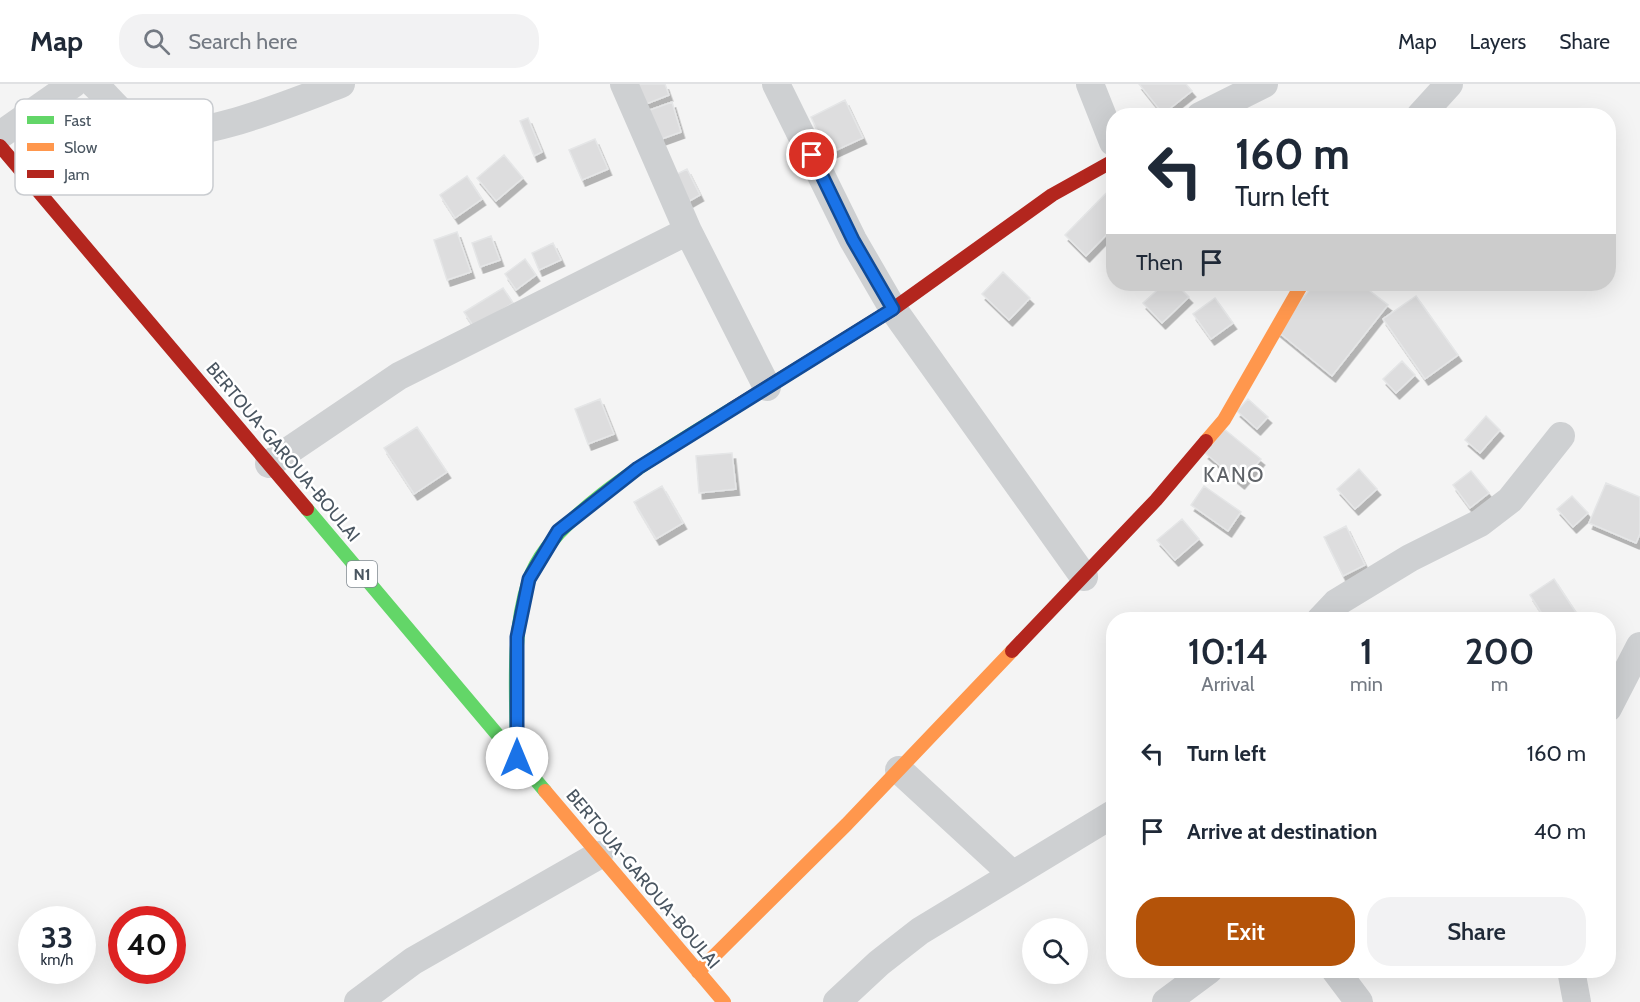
<!DOCTYPE html>
<style>
body{margin:0;font-family:Cabin,sans-serif;background:#f2f2f3;color:#1f2937;height:100vh;display:flex;flex-direction:column;font-size:22px;white-space:nowrap}
*{box-sizing:border-box;margin:0}
p{font-size:20px;color:#747a83}
.icon{flex:none;width:33px;height:33px;fill:none;stroke:currentColor;stroke-width:2;stroke-linecap:round;stroke-linejoin:round}
.map{position:relative;flex:1;overflow:hidden}
.side{position:absolute;left:1106px;top:528px;width:510px;height:366px;display:flex;flex-direction:column;background:#fff;border-radius:24px;box-shadow:0 6px 24px #0002}
.side>*{flex:none}
.hud{position:absolute;left:1106px;top:24px;width:510px;height:183px;border-radius:24px;box-shadow:0 6px 24px #0002;background:#fff;color:#1f2937;overflow:hidden}
.fabs{position:absolute;left:1022px;top:834px;display:grid;gap:12px}
.fabs a{display:grid;place-items:center;width:66px;height:66px;border-radius:50%;background:#fff;box-shadow:0 6px 24px #0002;font-size:30px}
.speed{position:absolute;left:18px;top:822px;display:flex;gap:12px;font-size:30px;font-weight:700;text-align:center}
.speed>*{display:grid;place-content:center;width:78px;height:78px;border-radius:50%;background:#fff;box-shadow:0 6px 24px #0002;line-height:1}
.speed small{font-size:15px;font-weight:400}
.speed .limit{border:9px solid #d22;background:#fff;color:#111}
.pin{position:absolute;display:grid;place-items:center;width:51px;height:51px;color:#fff;margin:-26px;border:3px solid #fff;border-radius:50%;box-shadow:0 2px 6px #0007}
.me{position:absolute;width:66px;margin:-33px;rotate:0deg;stroke-linejoin:round;filter:drop-shadow(0 0 4px #0008)}
.turn{display:flex;align-items:center;gap:21px;height:126px;padding:0 30px;font-size:27px}
.turn .icon{width:78px;height:78px;stroke-width:2.5}
.turn b{display:block;font-size:42px;line-height:51px}
.then{display:flex;align-items:center;height:57px;padding:0 30px;background:#0003;gap:12px;font-size:22px}
.eta{display:flex;justify-content:space-evenly;align-items:center;height:102px;text-align:center}
.eta b{font-size:36px;font-weight:600;line-height:42px}
.cta{display:flex;gap:12px;margin-top:auto;padding:12px 30px}
.cta a{flex:1;height:69px;border-radius:24px;background:#b45309;color:#fff;font-size:24px;font-weight:600;line-height:69px;text-align:center}
.cta a+a{background:#f2f2f3;color:#1f2937}
ul{padding:0;list-style:none}
li{display:flex;align-items:center;gap:18px;height:78px;padding:0 30px}
li div{flex:1}
li b{display:block;font-size:22px}
li em{font-style:normal}
header{display:flex;align-items:center;gap:36px;box-sizing:border-box;height:84px;padding:0 30px;background:#fff;border-bottom:2px solid #e0e1e3}
header strong{font-size:28px}
nav{display:flex;gap:33px;margin-inline-start:auto;font-size:21px}
.search{width:420px;height:54px;background:#f2f2f3;display:flex;align-items:center;gap:15px;box-sizing:border-box;padding:0 21px;border-radius:24px;color:#747a83;font-size:22px}
.map>svg:first-child{display:block}
</style>
<header>
<strong>Map</strong>
<div class="search"><svg class="icon" aria-label="search" viewBox="0 0 24 24"><circle cx="10" cy="10" r="6"/><path d="M15 15l6 6"/></svg>Search here</div>
<nav><a>Map</a><a>Layers</a><a>Share</a></nav>
</header>
<div class="map">
<svg width="1640" height="918" viewBox="0 0 1640 918">
<defs>
<filter id="shadow"><feDropShadow dx="3.5" dy="6" stdDeviation="0" flood-color="#0004"/></filter>
</defs>
<rect width="100%" height="100%" fill="#f4f4f4"/>
<!-- building -->
<path fill="#ddddde" stroke="#e5e6e7" stroke-width="1.5" filter="url(#shadow)" d="M632 0H665L669 11 641 22Z
M1139 0H1186L1192 7 1163 30Z
M845 16 863 54 828 70 811 33Z
M672 18 681 48 656 57 647 27Z
M528 34 542 68 534 72 520 37Z
M595 55 608 85 582 96 569 66Z
M504 71 523 94 496 117 477 94Z
M687 85 700 111 686 119 673 92Z
M467 92 482 115 455 134 440 111Z
M1113 102V144L1086 172 1065 151Z
M457 148 471 188 447 196 434 156Z
M491 152 500 176 480 183 472 159Z
M553 159 561 176 539 186 532 169Z
M525 175 536 191 516 206 505 190Z
M1003 188 1030 214 1009 236 982 210Z
M1164 200H1176L1189 213 1162 239 1143 219Z
M1314 200H1361L1388 221 1332 292 1277 247Z
M503 204 513 219 474 243 464 228Z
M1416 212 1458 271 1425 295 1383 235Z
M1215 214 1233 239 1211 255 1193 230Z
M1402 277 1415 291 1396 309 1383 295Z
M600 315 614 350 588 360 575 325Z
M1248 315 1268 333 1257 345 1237 327Z
M1486 332 1500 346 1480 369 1465 356Z
M417 343 447 388 414 410 384 364Z
M1224 345 1261 375 1241 399 1205 369Z
M732 369 736 405 699 409 696 372Z
M1359 385 1377 405 1355 425 1337 405Z
M1471 387 1489 409 1470 424 1453 401Z
M1606 399 1640 413V450L1636 459 1589 439Z
M662 402 683 439 656 455 634 418Z
M1204 402 1241 428 1228 447 1191 421Z
M1572 412 1588 429 1573 443 1557 425Z
M1182 435 1199 455 1175 476 1157 456Z
M1346 442 1365 481 1343 492 1324 453Z
M1554 495 1581 536H1546L1530 511Z"/>
<g fill="none" stroke-linecap="round" stroke-linejoin="round">
<!-- street -->
<path stroke="#ced0d2" stroke-width="28" d="M94 0C109 14 127 38 146 46 188 63 298 16 341 0
M624 0 688 147 767 303
M776 0 853 156 893 225 1084 493
M1090 0 1113 58
M1200 32 1264 0
M1420 32 1449 0
M0 51 73 0
M269 380 399 292 688 147
M1320 536 1336 519 1410 474 1480 439 1510 416 1561 352
M1608 624 1640 562
M899 686 1012 790
M1335 886 1359 918
M1571 886 1577 918
M358 918 413 877 599 771
M837 918 879 879 920 847 1113 730
M1166 918 1209 886"/>
<!-- fast -->
<path stroke="#63d668" stroke-width="14" d="M307 425 545 707
M517 674C517 616 510 553 529 496 551 429 673 362 732 325"/>
<!-- slow -->
<path stroke="#ff974d" stroke-width="14" d="M1206 357 1224 336 1302 200
M545 707 724 918
M698 888 847 740 1012 567"/>
<!-- jam -->
<path stroke="#b3261e" stroke-width="14" d="M0 62 307 425
M732 325 893 225 1052 111 1113 77
M1012 567 1156 416 1206 357"/>
</g>
<g fill="none" stroke-linecap="round" stroke-linejoin="round">
<!-- route casing -->
<g stroke="#114b97" stroke-width="15">
<path id="route" d="M517 674V553L529 495 558 447 638 384 893 225 853 156 812 71"/>
</g>
<!-- route -->
<use href="#route" stroke="#1a73e8" stroke-width="10"/>
</g>
<g text-anchor="middle" dominant-baseline="central" stroke-width="5" stroke-linejoin="round" paint-order="stroke">
<!-- shield labels -->
<rect fill="#fff" stroke="#808990" stroke-width="1.5" x="347" y="477" width="30" height="26" rx="4.5"/>
<g font-size="16" font-weight="bold" fill="#4a5661">
<text x="362" y="490">N1</text>
</g>
<!-- street labels -->
<g font-size="18" fill="#4a5661" stroke="#fff">
<text transform="translate(283 368) rotate(50)">BERTOUA-GAROUA-BOULAI</text>
<text transform="translate(643 795) rotate(50)">BERTOUA-GAROUA-BOULAI</text>
</g>
<!-- quarter labels -->
<g font-size="21" letter-spacing="1.5" fill="#5f6368" stroke="#fff">
<text x="1234" y="390">KANO</text>
</g>
</g>
<!-- legend -->
<rect x="15" y="15" width="198" height="96" rx="9" fill="#fff" stroke="#c9ccd0" stroke-width="1.5"/>
<rect x="27" y="32" width="27" height="8" fill="#63d668"/>
<rect x="27" y="59" width="27" height="8" fill="#ff974d"/>
<rect x="27" y="86" width="27" height="8" fill="#b3261e"/>
<g font-size="16" fill="#4a5661">
<text x="64" y="42">Fast</text>
<text x="64" y="69">Slow</text>
<text x="64" y="96">Jam</text>
</g>
</svg>
<div class="fabs">
<a><svg class="icon" aria-label="search" viewBox="0 0 24 24"><circle cx="10" cy="10" r="6"/><path d="M15 15l6 6"/></svg></a>
</div>
<div class="speed"><div>33<small>km/h</small></div><div class="limit">40</div></div>
<div class="pin" style="left:812px;top:71px;background:#d93025"><svg class="icon" aria-label="arrive" viewBox="0 0 24 24"><path d="M6 21V4h12l-3 4 3 4H6"/></svg></div>
<svg class="me" style="left:517px;top:674px" viewBox="-20 -20 40 40"><circle r="19" fill="#fff"/><path d="M0-13L10 11 0 6-10 11z" fill="#1a73e8"/></svg>
<div class="hud">
<div class="turn"><svg class="icon" aria-label="left" viewBox="0 0 24 24"><path d="M17 20v-9H6M10 6l-5 5 5 5"/></svg><div><b>160 m</b>Turn left</div></div>
<div class="then">Then<svg class="icon" aria-label="arrive" viewBox="0 0 24 24"><path d="M6 21V4h12l-3 4 3 4H6"/></svg></div>
</div>
<section class="side">
<div class="eta">
<div><b>10:14</b><p>Arrival</p></div>
<div><b>1</b><p>min</p></div>
<div><b>200</b><p>m</p></div>
</div>
<ul>
<li><svg class="icon" aria-label="left" viewBox="0 0 24 24"><path d="M17 20v-9H6M10 6l-5 5 5 5"/></svg><div><b>Turn left</b></div><em>160 m</em></li>
<li><svg class="icon" aria-label="arrive" viewBox="0 0 24 24"><path d="M6 21V4h12l-3 4 3 4H6"/></svg><div><b>Arrive at destination</b></div><em>40 m</em></li>
</ul>
<div class="cta"><a>Exit</a><a>Share</a></div>
</section>
</div>
